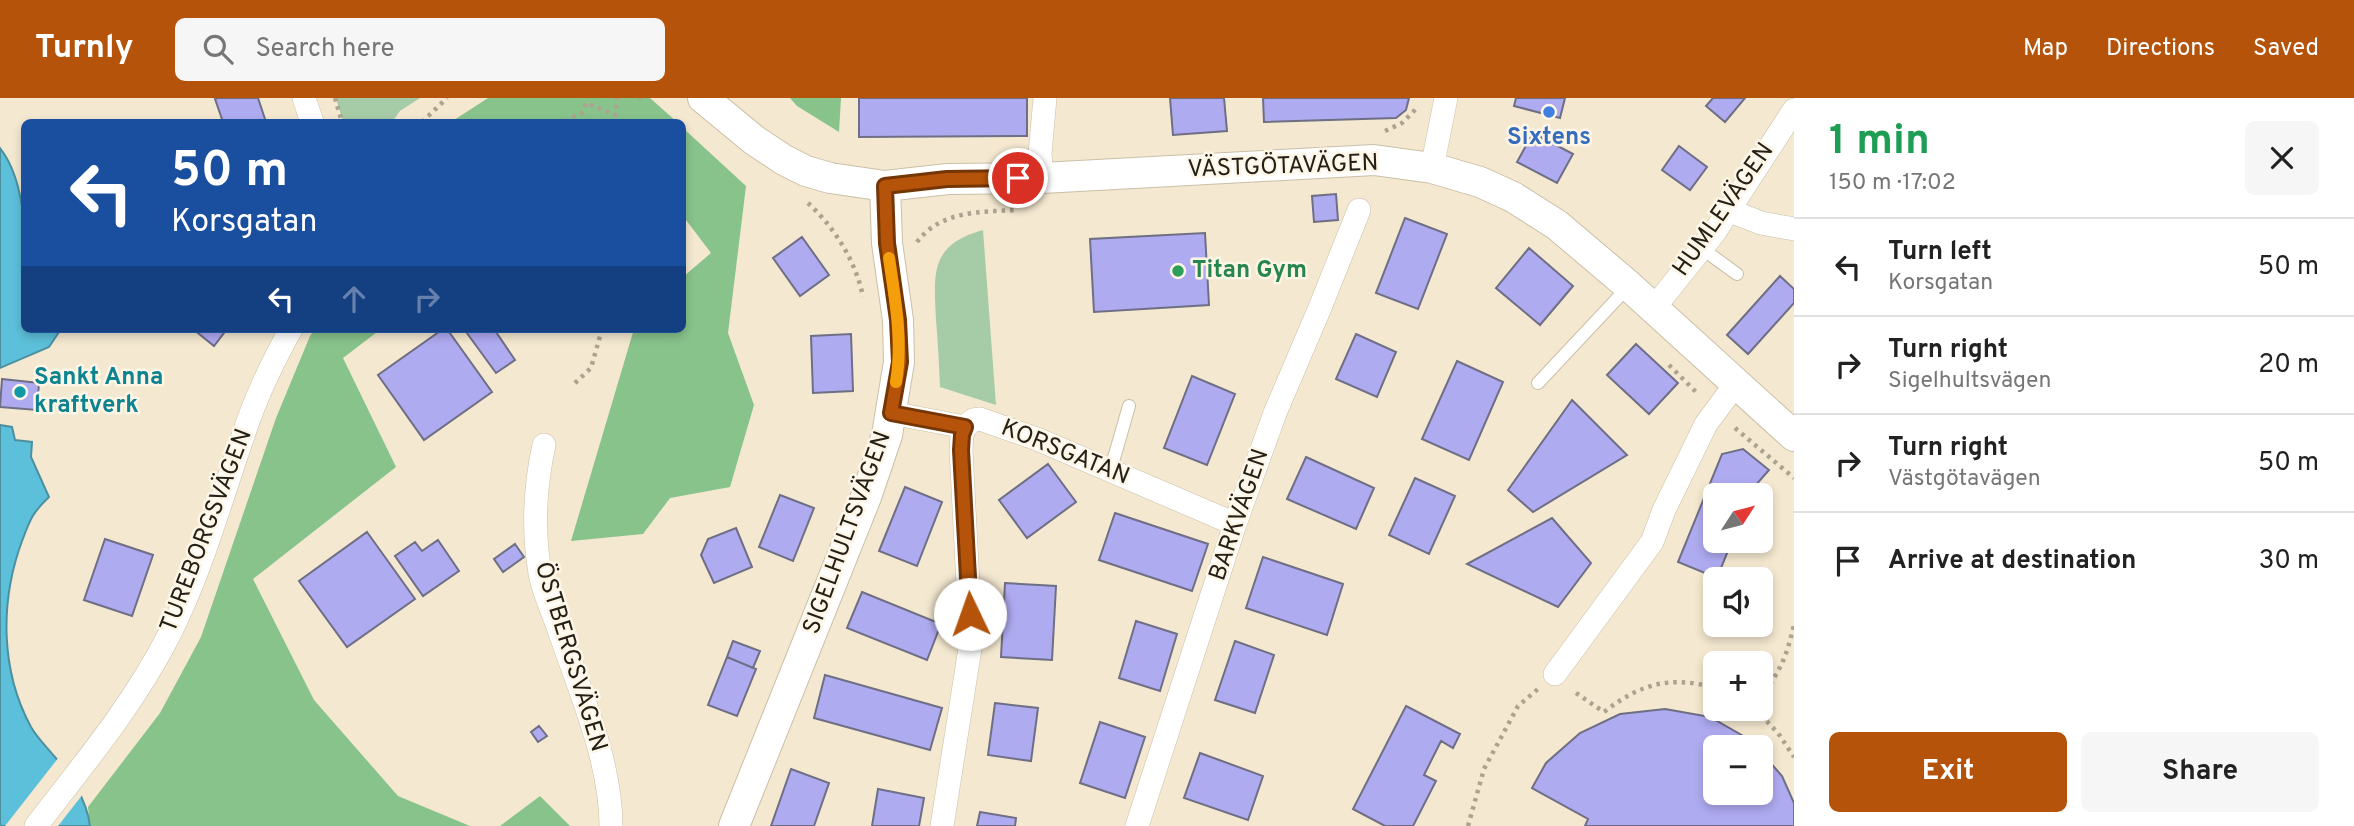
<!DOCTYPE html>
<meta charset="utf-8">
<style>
body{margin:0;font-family:Overpass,sans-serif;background:#f6f6f6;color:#222;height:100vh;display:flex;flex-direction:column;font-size:26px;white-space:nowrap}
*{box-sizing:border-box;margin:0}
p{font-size:23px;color:#767676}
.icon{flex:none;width:38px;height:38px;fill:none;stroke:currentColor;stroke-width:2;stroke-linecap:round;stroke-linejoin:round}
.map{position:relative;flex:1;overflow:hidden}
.details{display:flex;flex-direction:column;background:#fff;width:560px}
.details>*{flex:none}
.guide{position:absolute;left:21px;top:21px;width:665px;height:214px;border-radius:10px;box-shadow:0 4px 10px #0003;background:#1a4fa0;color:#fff;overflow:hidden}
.needle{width:46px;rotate:54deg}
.buttons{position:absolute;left:1703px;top:385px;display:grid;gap:14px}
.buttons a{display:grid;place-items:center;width:70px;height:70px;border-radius:10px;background:#fff;box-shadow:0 4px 10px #0003;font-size:35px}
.pin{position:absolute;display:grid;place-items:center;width:60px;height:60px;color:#fff;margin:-30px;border:4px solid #fff;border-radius:50%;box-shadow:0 2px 7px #0007}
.me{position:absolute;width:77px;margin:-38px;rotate:357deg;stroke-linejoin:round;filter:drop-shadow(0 0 5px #0008)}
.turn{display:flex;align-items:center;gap:24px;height:147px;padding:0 35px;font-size:32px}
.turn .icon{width:91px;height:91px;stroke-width:2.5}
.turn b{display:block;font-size:49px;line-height:60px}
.lanes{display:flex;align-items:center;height:66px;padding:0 35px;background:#0003;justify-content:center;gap:35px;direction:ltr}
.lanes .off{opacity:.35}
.round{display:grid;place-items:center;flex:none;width:74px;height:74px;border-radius:10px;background:#f6f6f6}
.summary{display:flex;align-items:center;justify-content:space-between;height:119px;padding:0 35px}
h1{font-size:42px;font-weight:700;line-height:52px;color:#1e9e55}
.cta{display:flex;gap:14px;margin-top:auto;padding:14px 35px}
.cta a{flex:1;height:80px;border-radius:10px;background:#b45309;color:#fff;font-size:28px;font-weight:700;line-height:80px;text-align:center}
.cta a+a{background:#f6f6f6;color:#222}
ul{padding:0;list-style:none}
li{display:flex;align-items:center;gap:21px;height:98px;padding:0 35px;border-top:2px solid #e0e0e0}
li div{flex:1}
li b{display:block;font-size:26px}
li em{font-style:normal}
header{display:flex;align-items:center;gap:42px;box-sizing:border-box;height:98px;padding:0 35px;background:#b45309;color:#fff}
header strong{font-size:33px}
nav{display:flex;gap:38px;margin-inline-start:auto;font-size:24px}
.search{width:490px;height:63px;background:#f6f6f6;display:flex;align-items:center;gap:18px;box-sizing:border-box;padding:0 24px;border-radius:10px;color:#767676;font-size:26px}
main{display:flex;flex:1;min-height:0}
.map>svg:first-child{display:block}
</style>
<header>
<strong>Turnly</strong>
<div class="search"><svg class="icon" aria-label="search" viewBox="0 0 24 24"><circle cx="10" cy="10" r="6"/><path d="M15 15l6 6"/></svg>Search here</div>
<nav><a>Map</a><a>Directions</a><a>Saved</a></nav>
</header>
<main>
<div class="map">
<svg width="1794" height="728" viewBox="0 0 1794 728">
<rect width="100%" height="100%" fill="#f4e8d0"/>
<!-- green -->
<path fill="#a6cba7" d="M336 0H420L400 13 392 24H343Z
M983 132 996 307 940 289C939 267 938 244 936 222 934 176 929 147 983 132Z"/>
<!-- forest -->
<path fill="#88c38b" d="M488 0H650L677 24H451Z
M790 0H841L839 34 797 8Z
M683 30 746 88 728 235 754 307 730 389 670 400 643 436 571 443 634 231H682L683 179 711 155 683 118Z
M315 231H381L343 260 396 369 253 481 314 602 398 698 470 728H90L88 709 160 615 201 539 276 320 310 238Z
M540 698 570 728H500Z"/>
<!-- water -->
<path fill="#5dc0da" stroke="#4c90a0" stroke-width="2" d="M0 50C34 93 24 178 24 231H61L49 249 0 270Z
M0 327 12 329 15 342 32 344 31 359 49 399C32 415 30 422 22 443 0 503 0 572 31 629 38 641 46 648 54 658 71 677 87 703 90 728H0Z"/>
<!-- pier -->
<path fill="#f4e8d0" d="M59 659 83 696 58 728H5Z"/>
<!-- building -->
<path fill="#afabf1" stroke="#6e6e84" stroke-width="2" d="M218 0H258L266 24H223L215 1Z
M859 0H1027V38L859 39Z
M1170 0H1224L1227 33 1173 37Z
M1263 0H1409L1406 12 1396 20 1264 24Z
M1516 0H1565L1560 20 1514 8Z
M1713 0H1745L1725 24 1706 8Z
M1533 35 1573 56 1557 85 1517 64Z
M1679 48 1707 69 1690 92 1662 72Z
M1336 96 1338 122 1314 124 1312 98Z
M1405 120 1447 136 1418 211 1376 195Z
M1205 135 1209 207 1094 214 1090 141Z
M802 139 829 177 800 198 773 160Z
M1529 150 1573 188 1540 227 1496 190Z
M1780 178 1794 191V205L1748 256 1727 237Z
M193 231H227L214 248Z
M443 231H447L492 294 424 342 378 277Z
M464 231H494L515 262 496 275Z
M851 236 853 293 813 295 811 238Z
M1356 236 1396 254 1377 299 1336 281Z
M1636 246 1678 285 1649 316 1607 277Z
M1457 263 1503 284 1469 362 1422 341Z
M1192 278 1235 296 1207 367 1164 350Z
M2 281 39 285 37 312 0 309Z
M1572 302 1627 357 1533 414 1508 392Z
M1743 351 1769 372 1753 390 1750 397H1715V443H1732L1717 480 1678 464 1722 356Z
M1306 359 1374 390 1356 431 1287 401Z
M1048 366 1076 404 1027 440 999 402Z
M1415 380 1455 398 1429 456 1389 437Z
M905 389 942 404 917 468 879 453Z
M780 397 814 410 793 463 759 449Z
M1115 415 1208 446 1192 493 1099 462Z
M1552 420 1591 465 1558 509 1467 466Z
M736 430 752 469 714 485 701 457 708 441Z
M367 434 415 501 347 549 299 483Z
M105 441 153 457 132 518 84 502Z
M438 442 459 473 423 498 395 458 415 444 422 453Z
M515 446 524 459 503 474 494 461Z
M1263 459 1343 486 1327 537 1246 510Z
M1005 485 1056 488 1052 562 1001 559Z
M862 494 941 526 927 562 847 530Z
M1136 523 1177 536 1160 593 1119 580Z
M733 543 760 553 753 570 727 559Z
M1235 543 1274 557 1255 615 1215 602Z
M727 559 756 571 737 618 708 607Z
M825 577 942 610 930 652 814 620Z
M995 605 1038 610 1031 663 988 657Z
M1406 608 1460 636 1453 650 1441 643 1424 677 1436 683 1413 728H1385L1353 711Z
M1665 611 1710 619 1752 643 1758 649H1715V695H1760V653L1782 678 1794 705V728H1585L1588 721 1532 690 1546 665 1580 635 1620 616Z
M1100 624 1145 639 1125 700 1080 685Z
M539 628 547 638 538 644 531 634Z
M1200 655 1263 678 1248 722 1184 700Z
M791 671 829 685 814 728H771Z
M878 691 924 700 919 728H872Z
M980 714 1016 720 1015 728H977Z"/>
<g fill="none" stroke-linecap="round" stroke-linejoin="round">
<!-- service casing -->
<g stroke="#cabfa7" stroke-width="14">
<path id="service" d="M1701 150 1737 176
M1538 285 1629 188
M1110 374 1129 308"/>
</g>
<!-- minor casing -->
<g stroke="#cabfa7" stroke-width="24">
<path id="minor" d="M304 0 312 24
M1432 70 1446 0
M1042 80 1040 56 1045 0
M1728 112 1761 125 1794 131
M1653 211 1714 135 1794 12
M891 315 965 329 973 322 980 321 1037 341 1235 426
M544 347C535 388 533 434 540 475 543 492 551 510 557 526 578 589 611 661 611 728
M1555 576 1652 444 1664 412 1706 326 1735 287
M36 728C83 667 134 606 169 537 201 474 220 404 243 338 255 301 272 265 291 231
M942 728 971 544 961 352 962 337 965 329
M1137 728 1235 426 1275 315 1319 212 1359 112"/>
</g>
<!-- tertiary casing -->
<g stroke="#cabfa7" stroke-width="32">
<path id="tertiary" d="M703 0 754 42 784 62 806 73 830 80 885 88 948 81 1042 80 1374 62 1432 70 1480 84 1513 99 1557 127 1629 188 1794 338
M734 728 866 399 887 337 899 264 898 222 887 145 885 88"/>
</g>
<!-- path -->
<path stroke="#aca290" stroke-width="4.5" stroke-dasharray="3.5 5" stroke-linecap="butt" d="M335 0 342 24
M639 0H641
M422 24 447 0
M566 24 569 20 581 16 586 5 615 17 617 0
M1385 33 1402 25 1417 10
M808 105C834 129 856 163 863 199
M917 144C941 112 981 114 1017 112
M1669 267 1697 295
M575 285 591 270 602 231
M1735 330 1794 380
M1576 595 1604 614C1640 586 1670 577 1715 590
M1760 600C1781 572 1786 560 1794 527
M1755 611 1778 635 1794 659
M1468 728 1484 671 1518 608 1538 591"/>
<!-- service -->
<use href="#service" stroke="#fff" stroke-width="12"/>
<!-- minor -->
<use href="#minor" stroke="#fff" stroke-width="23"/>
<!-- tertiary -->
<use href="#tertiary" stroke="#fff" stroke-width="30"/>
</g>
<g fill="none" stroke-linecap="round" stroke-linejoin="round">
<!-- route casing -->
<g stroke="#753606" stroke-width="18">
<path id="route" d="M970 516 961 352 962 337 965 329 891 315 900 264 898 222 887 145 885 88 947 81 1018 80"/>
</g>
<!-- route -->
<use href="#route" stroke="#b45309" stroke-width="12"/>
<!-- slow -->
<path stroke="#f59e0b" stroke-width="12" d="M889 160C895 201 903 243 896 284"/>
</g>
<!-- markers -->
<circle fill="#3f7fe0" stroke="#fdf6e7" stroke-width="2.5" cx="1549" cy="14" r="7"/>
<circle fill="#2e9e5b" stroke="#fdf6e7" stroke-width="2.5" cx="1178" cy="173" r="7"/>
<circle fill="#0f9aa8" stroke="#fdf6e7" stroke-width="2.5" cx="20" cy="294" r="7"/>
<g text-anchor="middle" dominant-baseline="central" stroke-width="5" stroke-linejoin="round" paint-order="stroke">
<!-- shop labels -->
<g font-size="24" font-weight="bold" fill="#366cbe" stroke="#fdf6e7">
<text x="1549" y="40">Sixtens</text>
</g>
<!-- street labels -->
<g font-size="24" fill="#242017" stroke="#fdf6e7">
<text transform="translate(1283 69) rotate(-2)">VÄSTGÖTAVÄGEN</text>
<text transform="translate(1724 112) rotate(-55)">HUMLEVÄGEN</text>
<text transform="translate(1065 355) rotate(22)">KORSGATAN</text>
<text transform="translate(1240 417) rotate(-71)">BARKVÄGEN</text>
<text transform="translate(207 433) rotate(-69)">TUREBORGSVÄGEN</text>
<text transform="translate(848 435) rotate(-70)">SIGELHULTSVÄGEN</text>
<text transform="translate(570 559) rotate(73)">ÖSTBERGSVÄGEN</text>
</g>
<!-- leisure labels -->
<g font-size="24" font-weight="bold" fill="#27864d" stroke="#fdf6e7" text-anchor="start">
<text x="1192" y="173">Titan Gym</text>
</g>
<!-- culture labels -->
<g font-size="24" font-weight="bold" fill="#0d838f" stroke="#fdf6e7" text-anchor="start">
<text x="34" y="280">Sankt Anna<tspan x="34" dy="28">kraftverk</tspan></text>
</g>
</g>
</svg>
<div class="buttons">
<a><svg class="needle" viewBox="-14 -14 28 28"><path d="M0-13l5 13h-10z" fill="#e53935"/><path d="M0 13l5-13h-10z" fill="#767676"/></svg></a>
<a><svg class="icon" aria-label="sound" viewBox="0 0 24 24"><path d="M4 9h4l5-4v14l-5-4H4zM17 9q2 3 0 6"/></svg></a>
<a>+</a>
<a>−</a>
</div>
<div class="pin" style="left:1018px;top:80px;background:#d93025"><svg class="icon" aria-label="arrive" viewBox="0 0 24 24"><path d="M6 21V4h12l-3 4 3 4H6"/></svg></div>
<svg class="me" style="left:970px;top:516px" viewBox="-20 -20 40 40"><circle r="19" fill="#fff"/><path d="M0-13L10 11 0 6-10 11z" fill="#b45309"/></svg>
<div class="guide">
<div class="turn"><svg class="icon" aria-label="left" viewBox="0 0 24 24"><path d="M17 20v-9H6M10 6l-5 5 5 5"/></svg><div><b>50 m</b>Korsgatan</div></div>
<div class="lanes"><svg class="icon" aria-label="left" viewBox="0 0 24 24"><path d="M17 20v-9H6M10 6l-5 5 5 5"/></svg><svg class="icon off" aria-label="ahead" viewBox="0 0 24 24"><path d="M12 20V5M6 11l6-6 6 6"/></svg><svg class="icon off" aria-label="right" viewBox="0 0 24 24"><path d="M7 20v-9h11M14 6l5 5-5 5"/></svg></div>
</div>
</div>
<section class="details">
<div class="summary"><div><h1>1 min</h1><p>150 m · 17:02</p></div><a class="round"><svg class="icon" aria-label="close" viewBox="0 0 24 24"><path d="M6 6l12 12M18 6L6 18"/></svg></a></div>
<ul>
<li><svg class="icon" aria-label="left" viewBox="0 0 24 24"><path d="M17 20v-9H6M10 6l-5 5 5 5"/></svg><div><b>Turn left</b><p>Korsgatan</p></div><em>50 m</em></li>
<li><svg class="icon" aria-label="right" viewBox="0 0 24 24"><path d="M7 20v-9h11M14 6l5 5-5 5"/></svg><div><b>Turn right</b><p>Sigelhultsvägen</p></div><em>20 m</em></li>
<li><svg class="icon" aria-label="right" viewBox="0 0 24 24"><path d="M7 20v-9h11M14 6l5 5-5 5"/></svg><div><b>Turn right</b><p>Västgötavägen</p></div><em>50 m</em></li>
<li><svg class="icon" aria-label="arrive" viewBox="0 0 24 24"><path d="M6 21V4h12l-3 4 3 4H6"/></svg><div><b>Arrive at destination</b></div><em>30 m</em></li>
</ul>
<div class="cta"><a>Exit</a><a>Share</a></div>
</section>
</main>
